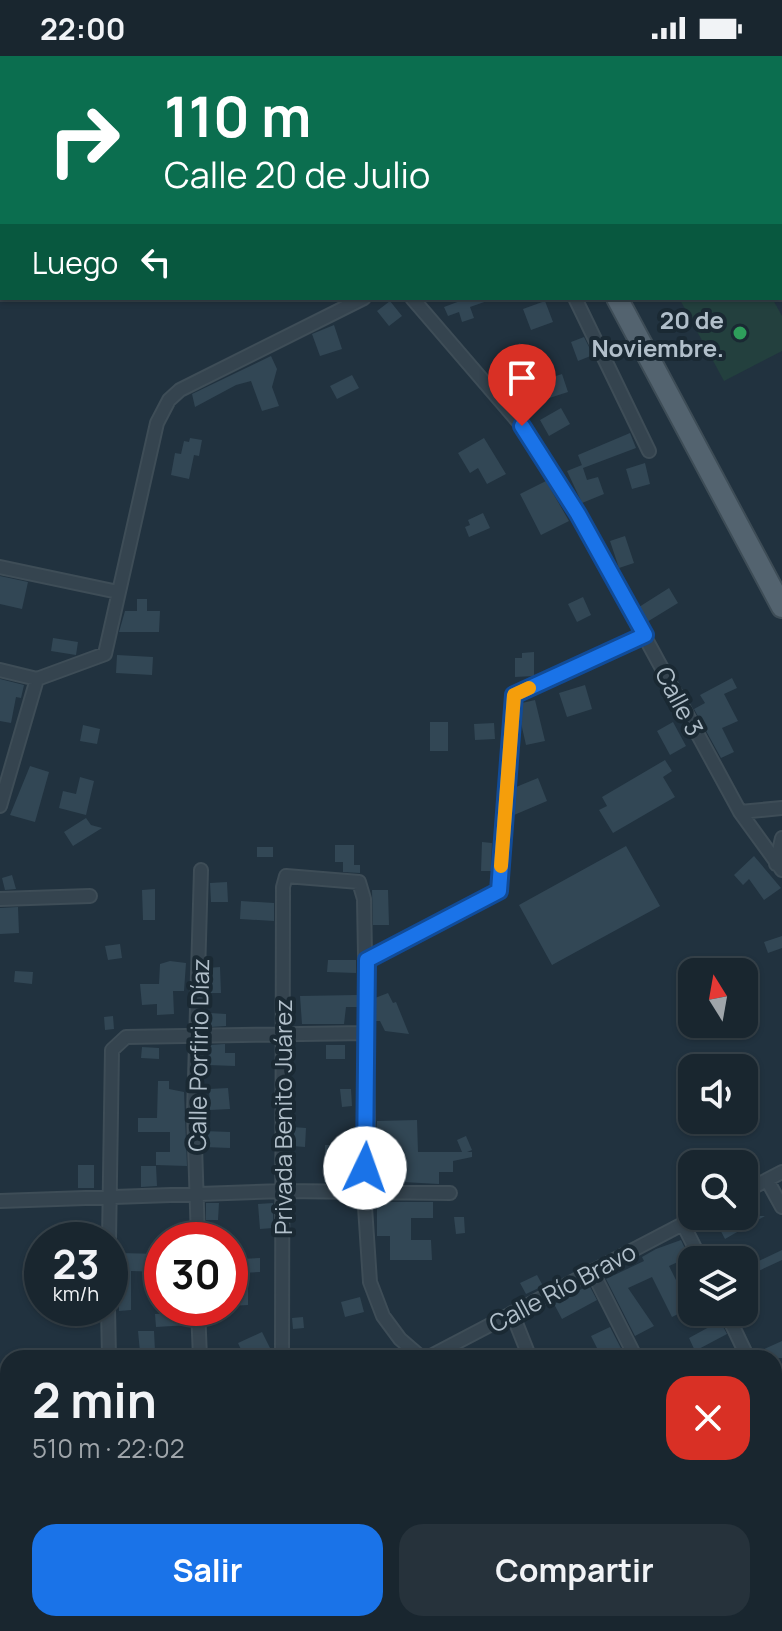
<!DOCTYPE html>
<html lang="es">
<meta charset="utf-8">
<style>
body{margin:0;font-family:Manrope,sans-serif;background:#26323b;color:#f1f3f6;height:100vh;display:flex;flex-direction:column;font-size:30px;white-space:nowrap}
*{box-sizing:border-box;margin:0}
p{font-size:26px;color:#9fa5aa}
.icon{flex:none;width:44px;height:44px;fill:none;stroke:currentColor;stroke-width:2;stroke-linecap:round;stroke-linejoin:round}
.map{position:relative;flex:1;overflow:hidden}
.drawer{position:absolute;left:0px;top:1294px;width:782px;height:282px;display:flex;flex-direction:column;background:#19262f;border-radius:24px 24px 0 0;box-shadow:0 2px 6px #0004,0 0 0 2px #37434b}
.drawer>*{flex:none}
.hud{position:absolute;left:0px;top:0px;width:782px;height:244px;box-shadow:0 2px 6px #0004,0 0 0 2px #37434b;background:#0b6e4f;color:#fff;overflow:hidden}
.needle{width:52px;rotate:349deg}
.fabs{position:absolute;left:678px;top:902px;display:grid;gap:16px}
.fabs a{display:grid;place-items:center;width:80px;height:80px;border-radius:16px;background:#19262f;box-shadow:0 2px 6px #0004,0 0 0 2px #37434b;font-size:40px}
.speed{position:absolute;left:24px;top:1166px;display:flex;gap:16px;font-size:40px;font-weight:700;text-align:center}
.speed>*{display:grid;place-content:center;width:104px;height:104px;border-radius:50%;background:#19262f;box-shadow:0 2px 6px #0004,0 0 0 2px #37434b;line-height:1}
.speed small{font-size:20px;font-weight:400}
.speed .limit{border:12px solid #d22;background:#fff;color:#111}
.pin{position:absolute;display:grid;place-items:center;width:68px;height:68px;color:#fff;margin:-82px -34px;border-radius:50% 50% 50% 0;rotate:-45deg;box-shadow:0 0 8px #0007}
.pin .icon{rotate:45deg}
.me{position:absolute;width:88px;margin:-44px;rotate:3deg;stroke-linejoin:round;filter:drop-shadow(0 0 6px #0008)}
.turn{display:flex;align-items:center;gap:28px;height:168px;padding:0 32px;font-size:36px}
.turn .icon{width:104px;height:104px;stroke-width:2.5}
.turn b{display:block;font-size:56px;line-height:68px}
.then{display:flex;align-items:center;height:76px;padding:0 32px;background:#0003;gap:16px;font-size:30px}
.round{display:grid;place-items:center;flex:none;width:84px;height:84px;border-radius:24px;background:#26323b}
.summary{display:flex;align-items:center;justify-content:space-between;height:136px;padding:0 32px}
h1{font-size:48px;font-weight:700;line-height:60px}
.button{display:flex;gap:16px;margin-top:auto;padding:16px 32px}
.button a{flex:1;height:92px;border-radius:24px;background:#1a73e8;color:#fff;font-size:32px;font-weight:700;line-height:92px;text-align:center}
.button a+a{background:#26323b;color:#f1f3f6}
.status{display:flex;justify-content:space-between;align-items:center;height:56px;padding:0 40px;background:#19262f;direction:ltr}
.status svg{height:22px;fill:currentColor}
.map>svg:first-child{display:block}
</style>
<div class="status"><b>22:00</b><svg viewBox="0 0 49 12"><path d="M0 12V9h3v3zM5 12V6h3v6zM10 12V3h3v9zM15 12V0h3v12zM26 1h20v11H26zM47 4h2v5h-2z"/></svg></div>
<div class="map">
<svg width="782" height="1575" viewBox="0 0 782 1575">
<rect width="100%" height="100%" fill="#21323f"/>
<!-- green -->
<path fill="#23403e" d="M679 242H772L782 260V295L724 325Z"/>
<!-- building -->
<path fill="#324755" d="M468 242 493 243 470 251 474 262 462 266 459 256 448 260 444 251Z
M390 245 402 260 389 270 377 255Z
M545 245 553 266 531 274 523 253Z
M334 269 342 293 320 300 312 278Z
M584 281 593 299 578 305 571 286Z
M520 287 531 307 515 318 503 299Z
M271 300 277 313 272 331 279 350 262 355 251 325 236 329 195 351 192 338Z
M562 318 568 336 540 345 534 327Z
M352 319 359 332 337 343 330 330Z
M561 352 570 368 549 380 540 364Z
M630 377 636 392 583 412 578 399Z
M190 382 202 384 199 400 194 399 189 423 171 419 175 397 181 398 184 385 189 386Z
M484 382 506 418 487 428 478 412 470 417 458 397Z
M645 407 650 428 632 433 626 413Z
M582 409 587 424 598 421 604 438 582 447 567 415Z
M546 425 569 465 541 479 520 438Z
M483 457 490 472 469 481 465 471 470 469 468 464Z
M625 480 634 507 619 512 610 485Z
M0 520 28 526 22 553 0 548Z
M669 532 678 547 647 566 639 551Z
M583 541 591 559 577 566 568 548Z
M137 543H147V555H160L159 576H119L125 555H137Z
M53 582 78 586 76 599 51 595Z
M534 596V620L515 621V602H522V597Z
M117 599 153 601 152 619 116 617Z
M732 622 737 632 724 638 738 665 722 672 734 696 721 702 694 653 705 647 700 639Z
M0 623 24 629 21 642 16 641 11 667 0 665Z
M585 629 592 653 567 661 559 637Z
M535 644 545 685 526 689 521 667 522 647Z
M430 666H448V695H430Z
M673 666 686 690 670 699 657 675Z
M494 667 495 683 475 684 474 668Z
M83 669 100 673 97 688 80 685Z
M665 704 672 715 663 721 675 741 613 777 599 754 607 750 602 741Z
M30 710 49 716 35 766 10 759Z
M80 721 94 725 86 759 59 752 63 735 76 738Z
M538 722 547 745 514 759 516 731Z
M86 762 91 769 102 772 73 790 64 776Z
M482 786 492 787 491 815H481Z
M335 789H354V809H360V817L343 816V806H335Z
M626 790 660 850 552 909 519 849Z
M257 791H273V801H257Z
M754 800 781 832 764 844 749 823 743 829 734 819Z
M12 819 16 833 5 834 2 822Z
M227 826 228 846H211L210 827Z
M155 833V864H143L142 834Z
M372 834H388L389 869H373Z
M241 845 274 847V865L240 863Z
M18 851 19 877 0 878V852Z
M782 880V892L768 897 764 886Z
M120 888 122 902 108 904 105 890Z
M328 904H356V917L327 916Z
M170 905 186 907 184 935H173L174 958 157 959V948L142 949 140 928H159L160 908Z
M220 911 221 937H206L207 912Z
M15 915 33 916 32 928 14 926Z
M388 937 393 947 396 946 409 978 385 975 380 965H375V942Z
M357 939V951H346L344 968H302L300 940Z
M210 957 226 958V970L210 971Z
M113 960 114 973 105 974 104 961Z
M225 988V997H235V1010L208 1009 209 989Z
M326 989H345V1003H326Z
M142 991 159 992V1003L141 1002Z
M158 1025H169V1033L184 1036 187 1110 156 1109V1096H170V1076H138V1062H157Z
M228 1032 230 1053 210 1054 209 1033Z
M340 1033H351L352 1050 342 1051Z
M417 1064 418 1096H462L457 1084 466 1080 472 1094 467 1096H472V1101L453 1105V1116H439V1128L384 1125V1097H375L377 1065Z
M292 1071 306 1072 305 1091 292 1090Z
M204 1075 230 1076V1092L204 1091Z
M325 1089H349V1097H357L356 1127 324 1126Z
M78 1109H94V1132H78Z
M141 1110H156L157 1130 141 1131Z
M749 1144 759 1160H765L725 1183 715 1164 722 1160H744V1145Z
M377 1146H433V1162H411V1184H431L432 1204H390V1180H377Z
M206 1147H219L218 1164H206Z
M273 1147V1172L260 1173 258 1148Z
M454 1161H464L465 1177 456 1178Z
M681 1184 689 1201 669 1210 690 1252 672 1261 652 1221 628 1232 654 1270 635 1280 606 1223 644 1205 642 1201 656 1193Z
M782 1194V1204L752 1218 748 1210Z
M119 1197 161 1198 162 1216 131 1215V1254L119 1255Z
M260 1202V1216L242 1217 241 1203Z
M744 1216 756 1238 744 1244Z
M537 1219 543 1230 526 1238 520 1227Z
M230 1220H248V1249L230 1250Z
M589 1229 597 1244 562 1263 554 1248Z
M360 1241 364 1256 345 1261 341 1246Z
M188 1256 189 1269 156 1271 155 1258Z
M303 1261 304 1272 293 1273 292 1262Z
M720 1265 727 1278 695 1295 689 1282Z
M610 1271 626 1302H602L591 1280Z
M138 1275H154L155 1295 140 1296Z
M262 1276 270 1292 245 1302 238 1287Z
M782 1285V1302H766L762 1294Z"/>
<g fill="none" stroke-linecap="round" stroke-linejoin="round">
<!-- minor casing -->
<g stroke="#3e4d57" stroke-width="16">
<path id="minor" d="M539 0 540 2
M660 0 661 2
M90 2V0
M780 15H782
M412 242 522 370 578 458 740 756 782 814
M575 242 649 395
M0 511 118 536
M0 614 37 623
M0 750 37 623 105 598 157 367 169 344 180 334 364 242
M740 756 782 752
M776 808 782 782
M0 843 90 840
M367 904 499 835 514 639 645 579
M767 1124 782 1151
M744 1136 782 1116
M0 1145 284 1135 450 1137
M683 1168 701 1204
M109 1184 112 994 126 981 365 977
M198 1184 194 1057 201 814
M592 1215 636 1302
M108 1252 109 1302
M198 1252 200 1302
M726 1256 748 1302
M512 1257 530 1302
M282 1302C283 1145 282 988 283 831L286 820 359 826 364 843 368 1065 364 1136 370 1226 383 1260 400 1283 422 1302
M427 1302 698 1160
M774 1356 782 1373
M0 1526 8 1522
M87 1568 89 1575
M475 1568 478 1575
M565 1568 568 1575
M663 1568 667 1575
M769 1568 772 1575
M357 1575 371 1568"/>
</g>
<!-- tertiary casing -->
<g stroke="#3e4d57" stroke-width="20">
<path id="tertiary" d="M456 2 460 0
M0 164H2"/>
</g>
<!-- primary casing -->
<g stroke="#3e4d57" stroke-width="24">
<path id="primary" d="M490 0 491 2
M617 242 782 551"/>
</g>
<!-- minor -->
<use href="#minor" stroke="#35444f" stroke-width="12"/>
<!-- tertiary -->
<use href="#tertiary" stroke="#35444f" stroke-width="16"/>
<!-- primary -->
<use href="#primary" stroke="#53636f" stroke-width="20"/>
</g>
<g fill="none" stroke-linecap="round" stroke-linejoin="round">
<!-- route casing -->
<g stroke="#114b97" stroke-width="20">
<path id="route" d="M365 1112 367 904 499 835 514 639 645 579 578 458 522 370"/>
</g>
<!-- route -->
<use href="#route" stroke="#1a73e8" stroke-width="14"/>
<!-- slow -->
<path stroke="#f59e0b" stroke-width="14" d="M501 810 514 639 529 632"/>
</g>
<!-- markers -->
<circle fill="#2e9e5b" stroke="#1a2933" stroke-width="3" cx="740" cy="277" r="8"/>
<g text-anchor="middle" dominant-baseline="central" stroke-width="8" stroke-linejoin="round" paint-order="stroke">
<!-- poi labels -->
<g font-size="24" font-weight="bold" fill="#b1bfca" stroke="#1a2933" text-anchor="end">
<text x="724" y="263">20 de<tspan x="724" dy="28">Noviembre.</tspan></text>
</g>
<!-- street labels -->
<g font-size="24" fill="#b1bfca" stroke="#1a2933">
<text transform="translate(680 645) rotate(62)">Calle 3</text>
<text transform="translate(198 999) rotate(-89)">Calle Porfirio Díaz</text>
<text transform="translate(282 1061) rotate(-90)">Privada Benito Juárez</text>
<text transform="translate(562 1231) rotate(-28)">Calle Río Bravo</text>
</g>
</g>
</svg>
<div class="fabs">
<a><svg class="needle" viewBox="-14 -14 28 28"><path d="M0-13l5 13h-10z" fill="#e53935"/><path d="M0 13l5-13h-10z" fill="#9fa5aa"/></svg></a>
<a><svg class="icon" aria-label="sound" viewBox="0 0 24 24"><path d="M4 9h4l5-4v14l-5-4H4zM17 9q2 3 0 6"/></svg></a>
<a><svg class="icon" aria-label="search" viewBox="0 0 24 24"><circle cx="10" cy="10" r="6"/><path d="M15 15l6 6"/></svg></a>
<a><svg class="icon" aria-label="layers" viewBox="0 0 24 24"><path d="M12 4l9 5-9 5-9-5zM3 14l9 5 9-5"/></svg></a>
</div>
<div class="speed"><div>23<small>km/h</small></div><div class="limit">30</div></div>
<div class="pin" style="left:522px;top:370px;background:#d93025"><svg class="icon" aria-label="arrive" viewBox="0 0 24 24"><path d="M6 21V4h12l-3 4 3 4H6"/></svg></div>
<svg class="me" style="left:365px;top:1112px" viewBox="-20 -20 40 40"><circle r="19" fill="#fff"/><path d="M0-13L10 11 0 6-10 11z" fill="#1a73e8"/></svg>
<div class="hud">
<div class="turn"><svg class="icon" aria-label="right" viewBox="0 0 24 24"><path d="M7 20v-9h11M14 6l5 5-5 5"/></svg><div><b>110 m</b>Calle 20 de Julio</div></div>
<div class="then">Luego<svg class="icon" aria-label="left" viewBox="0 0 24 24"><path d="M17 20v-9H6M10 6l-5 5 5 5"/></svg></div>
</div>
<section class="drawer">
<div class="summary"><div><h1>2 min</h1><p>510 m · 22:02</p></div><a class="round" style="background:#d93025;color:#fff"><svg class="icon" aria-label="close" viewBox="0 0 24 24"><path d="M6 6l12 12M18 6L6 18"/></svg></a></div>
<div class="button"><a>Salir</a><a>Compartir</a></div>
</section>
</div>
